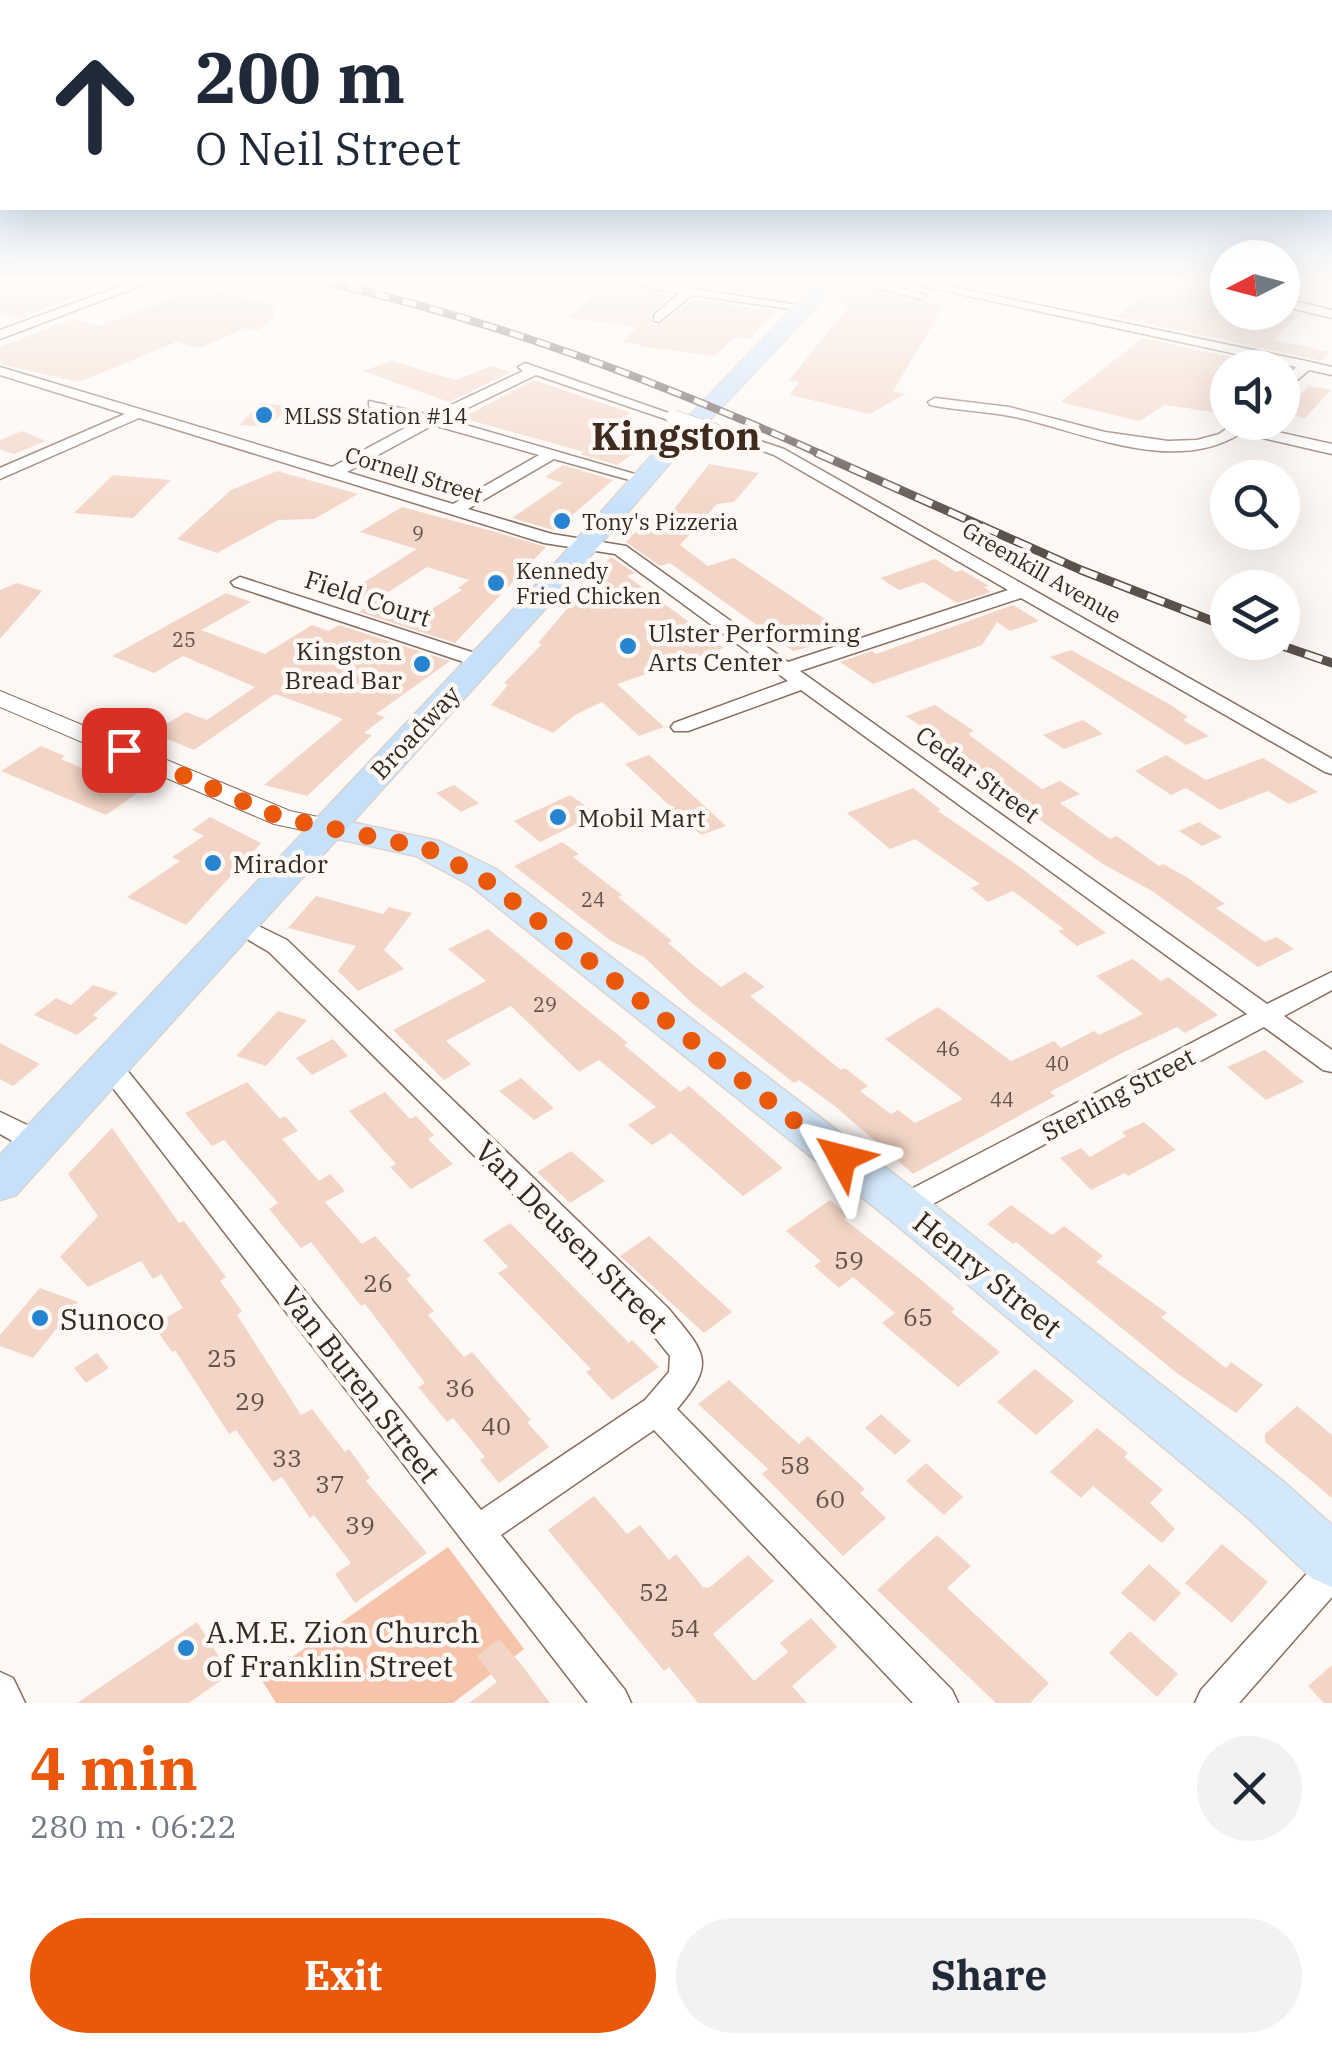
<!DOCTYPE html>
<meta charset="utf-8">
<style>
body{margin:0;font-family:"IBM Plex Serif",serif;background:#f2f2f3;color:#1f2937;height:100vh;display:flex;flex-direction:column;font-size:38px;white-space:nowrap}
*{box-sizing:border-box;margin:0}
p{font-size:32px;color:#747a83}
.icon{flex:none;width:55px;height:55px;fill:none;stroke:currentColor;stroke-width:2;stroke-linecap:round;stroke-linejoin:round}
.map{position:relative;height:1703px;overflow:hidden}
.panel{display:flex;flex-direction:column;background:#fff;flex:1}
.panel>*{flex:none}
.banner{position:absolute;left:0px;top:0px;width:1332px;height:210px;box-shadow:0 10px 40px #0002;background:#fff;color:#1f2937;overflow:hidden}
.needle{width:65px;rotate:264deg}
.tools{position:absolute;left:1210px;top:240px;display:grid;gap:20px}
.tools a{display:grid;place-items:center;width:90px;height:90px;border-radius:50%;background:#fff;box-shadow:0 10px 40px #0002;font-size:50px}
.pin{position:absolute;display:grid;place-items:center;width:85px;height:85px;color:#fff;margin:-42px;border-radius:20px;box-shadow:0 5px 15px #0006}
.me{position:absolute;width:110px;margin:-55px;rotate:308deg;stroke-linejoin:round;filter:drop-shadow(0 0 8px #0008)}
.turn{display:flex;align-items:center;gap:35px;height:210px;padding:0 30px;font-size:45px}
.turn .icon{width:130px;height:130px;stroke-width:2.5}
.turn b{display:block;font-size:70px;line-height:85px}
.round{display:grid;place-items:center;flex:none;width:105px;height:105px;border-radius:52px;background:#f2f2f3}
.overview{display:flex;align-items:center;justify-content:space-between;height:170px;padding:0 30px}
h1{font-size:60px;font-weight:700;line-height:75px;color:#ea580c}
.primary-button{display:flex;gap:20px;margin-top:auto;padding:20px 30px}
.primary-button a{flex:1;height:115px;border-radius:60px;background:#ea580c;color:#fff;font-size:40px;font-weight:700;line-height:115px;text-align:center}
.primary-button a+a{background:#f2f2f3;color:#1f2937}
.map>svg:first-child{display:block}
</style>
<div class="map">
<svg width="1332" height="1703" viewBox="0 0 1332 1703">
<rect width="100%" height="100%" fill="#fef8f5"/>
<!-- green -->
<path fill="#f5c4aa" d="M448 1547 524 1649 453 1703H276L261 1679Z"/>
<!-- building -->
<path fill="#f2d5c6" d="M0 281H113V282L19 319 0 313Z
M157 281H227L209 290 275 306V317L258 330 245 328 200 348 176 342 79 382 0 364V347L72 319 98 326 174 298 139 290Z
M609 281 671 295 650 315 651 323 658 326 693 299 775 311 749 339 734 337 715 356 638 346 640 344 622 342 638 327 568 318Z
M670 281H758L768 297Z
M1158 281H1204L1201 284 1228 289V312L1298 314 1275 340 1330 352 1322 361 1117 317Z
M852 286 944 306 893 391 905 394 870 414 790 395 799 382 789 380 850 305 836 304Z
M1143 338 1281 368H1228V414L1165 405 1139 421 1060 402Z
M392 361 456 380 491 366 511 372 449 402 363 371Z
M534 380 631 413 591 432 643 447 617 465 580 454 584 452 462 418Z
M1309 386 1331 390 1305 418 1283 413Z
M260 403 290 406 269 427 239 425Z
M22 431 46 441 14 454 0 449V440Z
M709 464 759 473 734 502 717 504 680 545 708 566 734 558 852 637 793 651 670 563 660 566 626 542 655 512 670 514Z
M563 465 613 480 562 524 566 525 560 532 512 518 563 483 545 477Z
M277 471 358 494 314 519 278 520 217 553 177 539 231 490Z
M113 475 171 480 133 518 74 513Z
M402 507 492 531 546 547 455 643 359 612 380 598 424 614 462 590 458 588 469 580 427 567 373 602 347 593 417 549 360 532Z
M611 557 635 573 627 576 724 648 617 684 664 727 639 736 602 702 575 715 553 733 491 705 508 685 504 683 542 644 538 643Z
M935 559 956 572 962 570 989 586 984 587 991 592 957 603 923 582 899 590 880 578Z
M17 583 42 591 0 639V590Z
M226 593 251 602 201 630 265 654 312 625 329 631 339 625 450 661 376 714 385 717 364 733 372 735 307 796 264 785 343 719 275 694 194 750 122 720 141 710 168 723 186 712 207 720 255 687 183 656 154 673 112 656Z
M1013 605 1039 621 1010 631 997 622 982 645 873 684 840 662 872 651 876 654Z
M1071 650 1171 705 1188 717 1183 720 1209 736 1186 745 1050 657Z
M935 705 974 731 968 734 1042 789 1060 781 1080 794 1060 803 1110 839 1117 836 1159 866 1163 864 1188 878 1225 904 1216 908 1265 942 1277 937 1294 949 1258 967 1152 891 1103 864 1014 802 989 778 926 735 931 733 906 716Z
M1083 720 1103 734 1064 749 1043 735Z
M41 746 65 756 61 759 139 792 106 815 1 771Z
M649 755 726 826 701 835 625 764Z
M1166 755 1206 780 1263 758 1318 792 1289 804 1268 791 1220 810 1186 788 1171 795 1135 771Z
M454 785 479 803 461 812 436 793Z
M913 788 941 810 938 811 1020 867 1106 933 1077 946 1058 931 1064 929 1013 891 988 902 971 888 980 884 915 839 890 849 847 813Z
M570 795 597 814 540 842 514 821Z
M210 817 261 843 186 925 127 897 180 861 172 857 204 836 192 830Z
M1199 822 1222 837 1202 846 1179 831Z
M562 842 579 854 573 857 622 895 618 897 672 941 668 943 698 969 721 987 745 972 765 987 750 996 841 1070 845 1068 868 1086 860 1091 891 1114 898 1110 915 1123 963 1099 885 1039 938 1007 1011 1061 1054 1041 1061 1048 1094 1031 1099 1035 1143 1014 1096 976 1133 959 1161 981 1168 977 1218 1015 1185 1033 1177 1027 1122 1053 1050 1092 1055 1096 1037 1106 913 1174 836 1107 799 1080 794 1083 693 1004 644 957 611 941 514 866Z
M316 896 383 914 389 907 412 913 384 950 404 969 358 991 338 971 356 946 288 928Z
M488 929 628 1043 624 1045 680 1092 689 1086 783 1168 743 1196 671 1133 652 1145 628 1125 656 1107 599 1060 579 1072 511 1006 446 1041 471 1064 444 1080 393 1030 486 981 448 949Z
M93 985 118 993 93 1015 98 1018 77 1035 34 1015 56 998 71 1005Z
M278 1011 307 1020 266 1066 236 1056Z
M333 1039 348 1056 312 1075 296 1058Z
M0 1043 40 1064 13 1086 0 1079Z
M1265 1050 1304 1082 1266 1100 1227 1067Z
M521 1078 554 1108 534 1120 499 1091Z
M247 1082 280 1119 285 1116 298 1131 282 1139 319 1181 330 1174 345 1191 325 1202 362 1244 375 1236 411 1276 406 1279 434 1311 428 1315 464 1357 472 1352 531 1420 527 1422 549 1447 499 1483 480 1460 485 1457 453 1418 447 1422 418 1387 425 1383 365 1304 361 1306 311 1242 301 1248 269 1209 278 1203 224 1140 212 1146 185 1113Z
M385 1092 410 1119 416 1116 434 1135 428 1139 453 1164 411 1189 390 1167 396 1164 349 1111Z
M1144 1122 1176 1150 1128 1176 1125 1173 1091 1190 1060 1158 1081 1148 1090 1157 1126 1136 1122 1132Z
M112 1128 179 1223 184 1221 226 1277 220 1281 242 1311 237 1315 301 1415 312 1409 345 1452 349 1449 370 1478 366 1481 427 1553 355 1603 335 1574 351 1563 314 1515 310 1518 282 1477 273 1482 236 1430 229 1434 175 1350 172 1352 153 1325 183 1308 161 1274 153 1279 141 1261 88 1287 60 1257 98 1216 68 1174Z
M571 1151 605 1181 570 1203 537 1172Z
M830 1200 849 1216 844 1219 919 1278 955 1309 951 1312 1000 1352 958 1387 882 1323 895 1313 853 1277 839 1288 814 1266 821 1261 786 1231Z
M1011 1205 1052 1235 1064 1226 1103 1256 1096 1262 1167 1313 1161 1317 1226 1368 1231 1362 1263 1385 1236 1413 1178 1374 1016 1242 1013 1244 987 1224Z
M510 1223 629 1343 632 1340 659 1367 612 1400 586 1372 591 1369 498 1273 508 1267 483 1240Z
M649 1236 700 1283 732 1312 704 1333 620 1256Z
M40 1288 78 1302 33 1358 0 1346V1335Z
M97 1353 109 1368 86 1383 74 1368Z
M1035 1369 1074 1401 1036 1435 997 1402Z
M729 1380 799 1444 808 1436 865 1489 860 1493 886 1518 843 1556 762 1474 768 1469 698 1404Z
M1297 1406 1332 1435V1498L1265 1442V1434Z
M881 1414 911 1441 895 1455 865 1428Z
M1097 1428 1128 1453 1124 1457 1163 1490 1150 1503 1175 1529 1162 1543 1093 1486 1081 1498 1050 1472Z
M926 1463 963 1497 944 1515 906 1481Z
M594 1496 627 1534 640 1525 669 1560 676 1554 703 1587 709 1588 748 1555 774 1581 713 1634 754 1681 788 1652 780 1643 811 1618 837 1647 792 1686 807 1703H698L669 1667 664 1671 548 1530Z
M937 1535 971 1566 947 1588 1049 1683 1030 1703H996L877 1590Z
M1222 1544 1268 1582 1232 1623 1185 1583Z
M1149 1564 1181 1593 1154 1622 1121 1593Z
M197 1622 230 1674 189 1703H77Z
M1130 1631 1178 1674 1157 1697 1109 1653Z
M499 1639 521 1664 550 1703H469L497 1682 477 1656Z
M1332 1665V1703H1324L1308 1686Z"/>
<g fill="none" stroke-linecap="round" stroke-linejoin="round">
<!-- minor casing -->
<g stroke="#866d5f" stroke-width="3">
<path id="minor" d="M135 281H153L0 339V330Z
M614 281H646L810 307 804 311 692 295 659 322 654 321V315L679 293Z
M850 281H873L927 295 921 299Z
M899 281H923L1306 361 1332 367V375L1309 370 1282 393V380L1296 367Z
M1282 298 1332 310V318L1282 306Z
M525 363 680 417 668 420 536 375 445 419 652 479 644 484 554 459 468 509 552 534 626 546 788 662 1008 590 774 455 713 433 721 428 784 449 1332 759V774L1325 772 1021 598 800 671 1267 1004 1332 972V990L1284 1016 1332 1050V1072L1323 1070 1264 1027 914 1214 904 1217 894 1214 890 1206 894 1198 1247 1014 801 690 688 731H674L671 727 674 723 788 681 615 554 544 543 139 418 0 479V468L125 414 0 375V367L332 467 418 421 369 407V401L430 415 523 371 518 367ZM433 425 539 455 453 504 347 472Z
M935 398 1009 407 1105 432 1168 441 1197 440 1219 434 1236 422H1254L1251 426 1332 444V454L1241 433C1175 476 1083 432 1015 417 987 411 958 411 930 405L928 402Z
M240 577 487 657 490 661 480 667 473 665 234 586 231 582Z
M238 916 287 940 668 1308C704 1352 718 1361 677 1409L952 1690 958 1703H913L654 1430 501 1535 625 1690 631 1703H588L96 1066 100 1059H118L481 1510 645 1400 669 1372 670 1356 646 1326 269 952 230 929 226 924Z
M0 1112 48 1135 52 1142 48 1149C30 1155 15 1142 0 1134Z
M1332 1554V1597L1239 1703H1195L1201 1690 1320 1559Z
M0 1672 13 1678 25 1703H0Z"/>
</g>
<!-- tertiary casing -->
<g stroke="#866d5f" stroke-width="2">
<path id="tertiary" d="M0 691 290 811 337 821 340 827 327 835 274 824 0 707Z"/>
</g>
<!-- primary casing -->
<g stroke="#d6d4d3" stroke-width="3">
<path id="primary" d="M327 817 439 841 496 869 920 1194 1284 1482 1332 1525V1587L1313 1579 1246 1516 888 1218 470 885 416 856 315 834 310 827 315 820Z"/>
</g>
<!-- trunk casing -->
<g stroke="#d6d4d3" stroke-width="3">
<path id="trunk" d="M819 281H840L676 456 544 610 16 1195 0 1200V1155L524 598 660 446Z"/>
</g>
<!-- minor -->
<use href="#minor" fill="#fff" fill-rule="evenodd"/>
<!-- tertiary -->
<use href="#tertiary" fill="#fff" fill-rule="evenodd"/>
<!-- primary -->
<use href="#primary" fill="#d4e8fb" fill-rule="evenodd"/>
<!-- trunk -->
<use href="#trunk" fill="#c6e0fa" fill-rule="evenodd"/>
<!-- rail-far1 casing -->
<g stroke="#5b514c" stroke-width="8">
<path id="rail-far1" d="M321 281C496 320 660 382 823 455"/>
</g>
<!-- rail casing -->
<g stroke="#5b514c" stroke-width="9">
<path id="rail" d="M817 453 1081 570 1228 627
M1271 642 1332 663"/>
</g>
<!-- rail-far1 -->
<use href="#rail-far1" stroke="#fef8f5" stroke-width="5" stroke-dasharray="14" stroke-linecap="butt"/>
<!-- rail -->
<use href="#rail" stroke="#fef8f5" stroke-width="6" stroke-dasharray="18" stroke-linecap="butt"/>
<!-- minor-bridge casing -->
<g stroke="#866d5f" stroke-width="15" stroke-linecap="butt">
<path id="minor-bridge" d="M673 417 721 433"/>
</g>
<!-- minor-bridge -->
<use href="#minor-bridge" stroke="#fff" stroke-width="14"/>
</g>
<!-- sky -->
<linearGradient id="sky" x2="0" y2="1"><stop stop-color="#8fbfee"/><stop offset="0.54" stop-color="#fffcfa"/><stop offset="1" stop-color="#fffcfa" stop-opacity="0"/></linearGradient>
<rect width="1332" height="519" fill="url(#sky)"/>
<g fill="none" stroke-linecap="round" stroke-linejoin="round">
<!-- route -->
<path stroke="#ea580c" stroke-width="18" stroke-dasharray="0 32.4" d="M124 750 282 818 426 848 483 878 842 1158"/>
</g>
<!-- markers -->
<g fill="#2684d1" stroke="#fef8f5" stroke-width="4">
<circle cx="264" cy="415" r="10"/>
<circle cx="562" cy="521" r="10"/>
<circle cx="496" cy="583" r="10"/>
<circle cx="628" cy="646" r="10"/>
<circle cx="422" cy="664" r="10"/>
<circle cx="558" cy="817" r="10"/>
<circle cx="213" cy="863" r="10"/>
<circle cx="40" cy="1318" r="10"/>
<circle cx="186" cy="1648" r="10"/>
</g>
<g text-anchor="middle" dominant-baseline="central" stroke-width="9" stroke-linejoin="round" paint-order="stroke">
<!-- number labels -->
<g font-size="20" fill="#63534c">
<text x="418" y="533">9</text>
<text x="184" y="639">25</text>
<text x="593" y="899">24</text>
<text x="545" y="1004">29</text>
<text x="948" y="1048">46</text>
<text x="1057" y="1063">40</text>
<text x="1002" y="1099">44</text>
</g>
<!-- far-poi labels -->
<g font-size="22" fill="#332823" stroke="#fef8f5" text-anchor="start">
<text x="284" y="415">MLSS Station #14</text>
<text x="582" y="521">Tony's Pizzeria</text>
<text x="516" y="570">Kennedy<tspan x="516" dy="25">Fried Chicken</tspan></text>
</g>
<!-- far-street labels -->
<g font-size="22" fill="#332823" stroke="#fef8f5">
<text transform="translate(414 474) rotate(17)">Cornell Street</text>
<text transform="translate(1042 572) rotate(30)">Greenkill Avenue</text>
</g>
<!-- street labels -->
<g font-size="25" fill="#332823" stroke="#fef8f5">
<text transform="translate(368 598) rotate(18)">Field Court</text>
<text transform="translate(415 732) rotate(-47)">Broadway</text>
<text transform="translate(978 774) rotate(36)">Cedar Street</text>
<text transform="translate(1118 1094) rotate(-28)">Sterling Street</text>
</g>
<!-- poi labels -->
<g font-size="25" fill="#332823" stroke="#fef8f5" text-anchor="start">
<text x="648" y="632">Ulster Performing<tspan x="648" dy="29">Arts Center</tspan></text>
<text x="402" y="650" text-anchor="end">Kingston<tspan x="402" dy="29">Bread Bar</tspan></text>
<text x="578" y="817">Mobil Mart</text>
<text x="233" y="863">Mirador</text>
</g>
<!-- near-number labels -->
<g font-size="25" fill="#63534c">
<text x="849" y="1259">59</text>
<text x="378" y="1282">26</text>
<text x="918" y="1316">65</text>
<text x="222" y="1357">25</text>
<text x="460" y="1387">36</text>
<text x="250" y="1400">29</text>
<text x="496" y="1425">40</text>
<text x="287" y="1457">33</text>
<text x="795" y="1464">58</text>
<text x="330" y="1483">37</text>
<text x="830" y="1498">60</text>
<text x="360" y="1524">39</text>
<text x="654" y="1591">52</text>
<text x="685" y="1627">54</text>
</g>
<!-- near-street labels -->
<g font-size="30" fill="#332823" stroke="#fef8f5">
<text transform="translate(572 1236) rotate(45)">Van Deusen Street</text>
<text transform="translate(988 1274) rotate(39)">Henry Street</text>
<text transform="translate(361 1384) rotate(52)">Van Buren Street</text>
</g>
<!-- near-poi labels -->
<g font-size="30" fill="#332823" stroke="#fef8f5" text-anchor="start">
<text x="60" y="1318">Sunoco</text>
<text x="206" y="1631">A.M.E. Zion Church<tspan x="206" dy="34">of Franklin Street</tspan></text>
</g>
<!-- far-town labels -->
<g font-size="38" font-weight="bold" fill="#3f2a1e" stroke="#fef8f5">
<text x="676" y="435">Kingston</text>
</g>
</g>
</svg>
<div class="tools">
<a><svg class="needle" viewBox="-14 -14 28 28"><path d="M0-13l5 13h-10z" fill="#e53935"/><path d="M0 13l5-13h-10z" fill="#747a83"/></svg></a>
<a><svg class="icon" aria-label="sound" viewBox="0 0 24 24"><path d="M4 9h4l5-4v14l-5-4H4zM17 9q2 3 0 6"/></svg></a>
<a><svg class="icon" aria-label="search" viewBox="0 0 24 24"><circle cx="10" cy="10" r="6"/><path d="M15 15l6 6"/></svg></a>
<a><svg class="icon" aria-label="layers" viewBox="0 0 24 24"><path d="M12 4l9 5-9 5-9-5zM3 14l9 5 9-5"/></svg></a>
</div>
<div class="pin" style="left:124px;top:750px;background:#d93025"><svg class="icon" aria-label="arrive" viewBox="0 0 24 24"><path d="M6 21V4h12l-3 4 3 4H6"/></svg></div>
<svg class="me" style="left:842px;top:1158px" viewBox="-20 -20 40 40"><path d="M0-17L14 15 0 8-14 15z" fill="#ea580c" stroke="#fff" stroke-width="4"/></svg>
<div class="banner">
<div class="turn"><svg class="icon" aria-label="ahead" viewBox="0 0 24 24"><path d="M12 20V5M6 11l6-6 6 6"/></svg><div><b>200 m</b>O Neil Street</div></div>
</div>
</div>
<section class="panel">
<div class="overview"><div><h1>4 min</h1><p>280 m · 06:22</p></div><a class="round"><svg class="icon" aria-label="close" viewBox="0 0 24 24"><path d="M6 6l12 12M18 6L6 18"/></svg></a></div>
<div class="primary-button"><a>Exit</a><a>Share</a></div>
</section>
